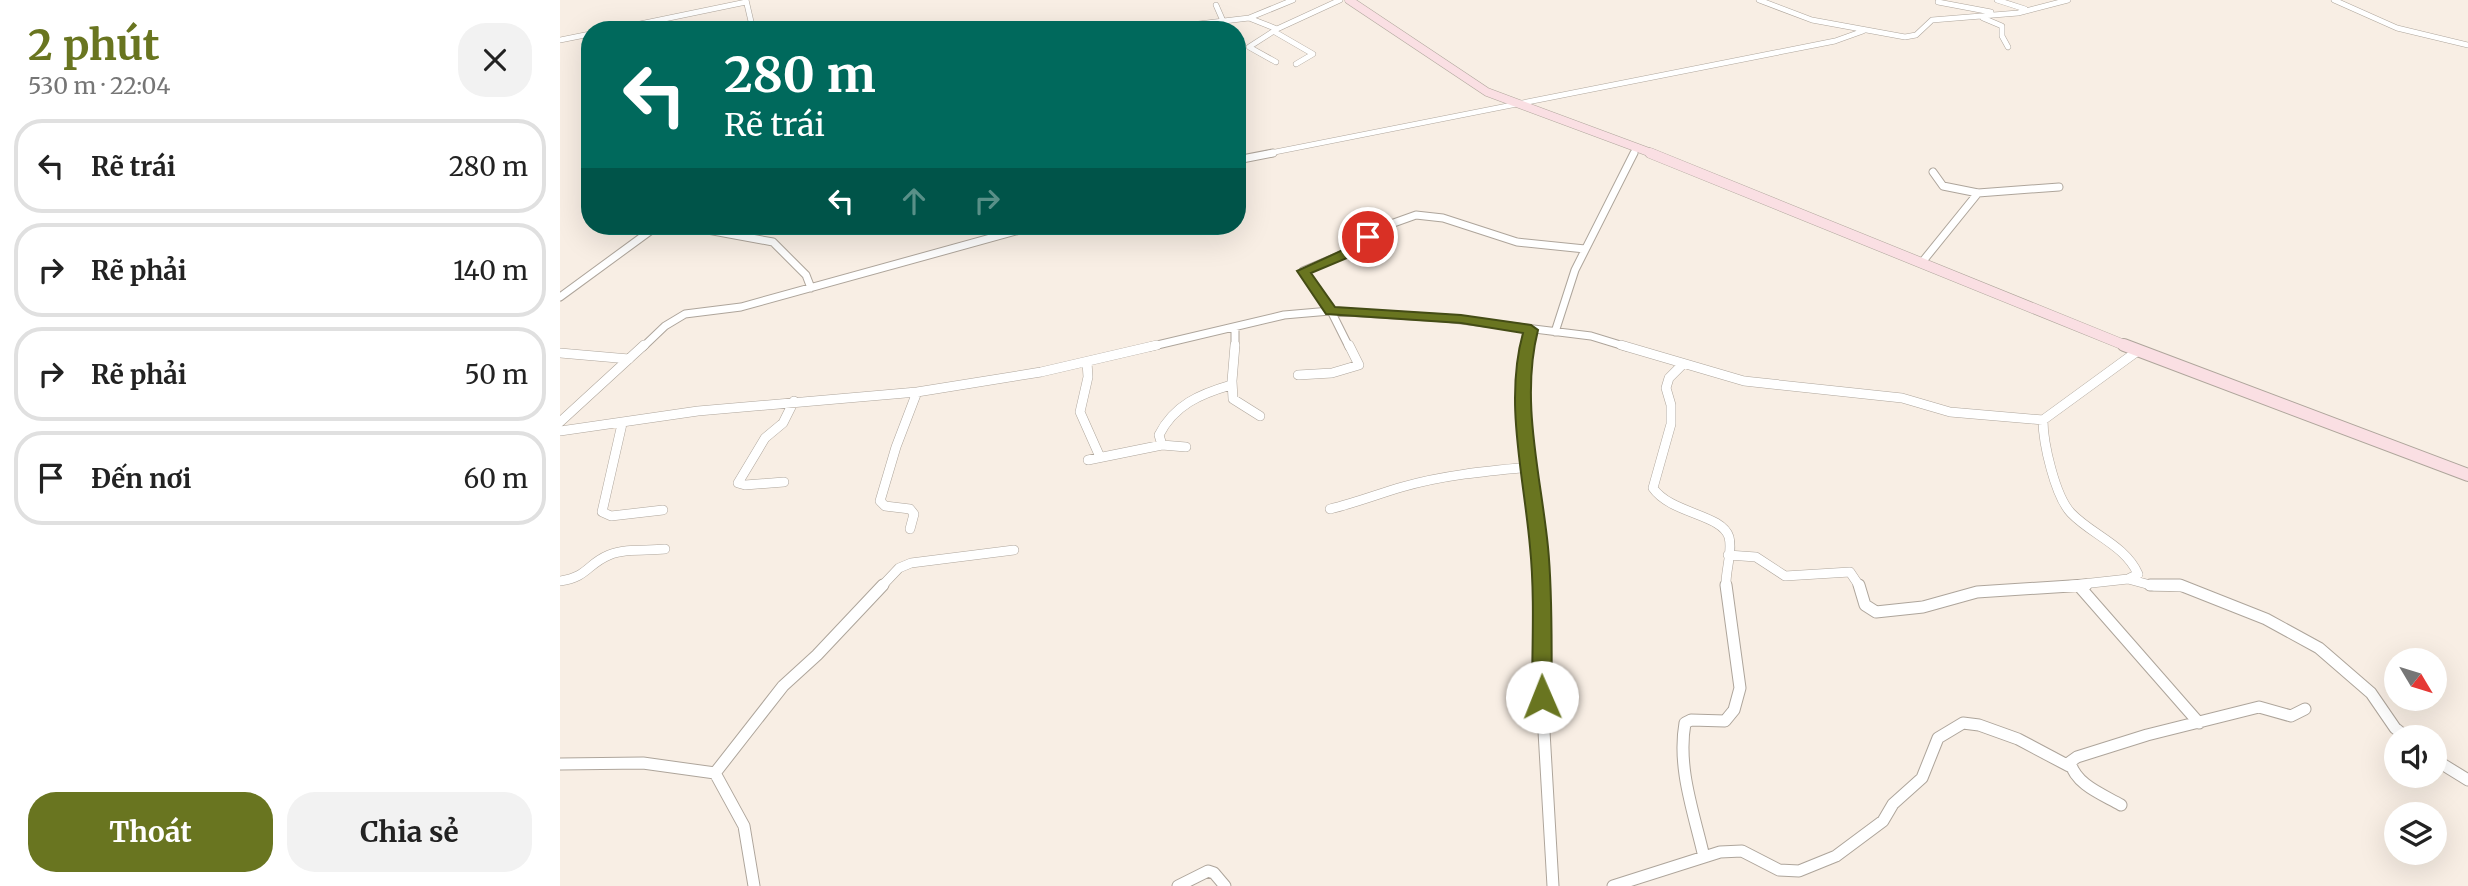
<!DOCTYPE html>
<html lang="vi">
<meta charset="utf-8">
<style>
body{margin:0;font-family:Merriweather,serif;background:#f2f2f2;color:#222;height:100vh;display:flex;flex-direction:column;font-size:26px;white-space:nowrap}
*{box-sizing:border-box;margin:0}
p{font-size:23px;color:#767676}
.icon{flex:none;width:38px;height:38px;fill:none;stroke:currentColor;stroke-width:2;stroke-linecap:round;stroke-linejoin:round}
.map{position:relative;flex:1;overflow:hidden}
.sheet{display:flex;flex-direction:column;background:#fff;width:560px}
.sheet>*{flex:none}
.banner{position:absolute;left:21px;top:21px;width:665px;height:214px;border-radius:28px;box-shadow:0 7px 28px #0002;background:#00695c;color:#fff;overflow:hidden}
.needle{width:46px;rotate:128deg}
.buttons{position:absolute;left:1824px;top:648px;display:grid;gap:14px}
.buttons a{display:grid;place-items:center;width:63px;height:63px;border-radius:50%;background:#fff;box-shadow:0 7px 28px #0002;font-size:35px}
.pin{position:absolute;display:grid;place-items:center;width:60px;height:60px;color:#fff;margin:-30px;border:4px solid #fff;border-radius:50%;box-shadow:0 2px 7px #0007}
.me{position:absolute;width:77px;margin:-38px;rotate:359deg;stroke-linejoin:round;filter:drop-shadow(0 0 5px #0008)}
.turn{display:flex;align-items:center;gap:24px;height:147px;padding:0 28px;font-size:32px}
.turn .icon{width:91px;height:91px;stroke-width:2.5}
.turn b{display:block;font-size:49px;line-height:60px}
.lanes{display:flex;align-items:center;height:66px;padding:0 28px;background:#0003;justify-content:center;gap:35px;direction:ltr}
.lanes .off{opacity:.35}
.round{display:grid;place-items:center;flex:none;width:74px;height:74px;border-radius:28px;background:#f2f2f2}
.summary{display:flex;align-items:center;justify-content:space-between;height:119px;padding:0 28px}
h1{font-size:42px;font-weight:700;line-height:52px;color:#697520}
.primary-button{display:flex;gap:14px;margin-top:auto;padding:14px 28px}
.primary-button a{flex:1;height:80px;border-radius:28px;background:#697520;color:#fff;font-size:28px;font-weight:700;line-height:80px;text-align:center}
.primary-button a+a{background:#f2f2f2;color:#222}
ul{padding:0;list-style:none}
li{display:flex;align-items:center;gap:21px;height:94px;margin:0 14px 10px;padding:0 14px;border:4px solid #e0e0e0;border-radius:28px}
li div{flex:1}
li b{display:block;font-size:26px}
li em{font-style:normal}
main{display:flex;flex:1;min-height:0}
.map>svg:first-child{display:block}
</style>
<main>
<section class="sheet">
<div class="summary"><div><h1>2 phút</h1><p>530 m · 22:04</p></div><a class="round"><svg class="icon" aria-label="close" viewBox="0 0 24 24"><path d="M6 6l12 12M18 6L6 18"/></svg></a></div>
<ul>
<li><svg class="icon" aria-label="left" viewBox="0 0 24 24"><path d="M17 20v-9H6M10 6l-5 5 5 5"/></svg><div><b>Rẽ trái</b></div><em>280 m</em></li>
<li><svg class="icon" aria-label="right" viewBox="0 0 24 24"><path d="M7 20v-9h11M14 6l5 5-5 5"/></svg><div><b>Rẽ phải</b></div><em>140 m</em></li>
<li><svg class="icon" aria-label="right" viewBox="0 0 24 24"><path d="M7 20v-9h11M14 6l5 5-5 5"/></svg><div><b>Rẽ phải</b></div><em>50 m</em></li>
<li><svg class="icon" aria-label="arrive" viewBox="0 0 24 24"><path d="M6 21V4h12l-3 4 3 4H6"/></svg><div><b>Đến nơi</b></div><em>60 m</em></li>
</ul>
<div class="primary-button"><a>Thoát</a><a>Chia sẻ</a></div>
</section>
<div class="map">
<svg width="1908" height="886" viewBox="0 0 1908 886">
<rect width="100%" height="100%" fill="#f8eee4"/>
<g fill="none" stroke-linecap="round" stroke-linejoin="round">
<!-- street-far3 casing -->
<g stroke="#aea59b" stroke-width="6">
<path id="street-far3" d="M186 0 193 30
M1199 0 1252 20 1345 37 1356 35 1372 20 1458 13 1508 0
M1437 0 1465 9
M1774 0 1837 28 1908 45
M1378 2 1431 12
M656 5 663 21
M689 18 717 29 689 47 716 62
M1423 18 1442 26V36L1448 47
M717 29 780 0
M51 30 186 2
M588 30 689 18 733 0
M715 32 753 54 736 64
M0 40 30 34
M705 154 1275 41 1303 31
M1073 154 1077 147"/>
</g>
<!-- street-far2 casing -->
<g stroke="#aea59b" stroke-width="9">
<path id="street-far2" d="M677 160 713 153
M1373 172 1383 186 1418 193 1499 187
M126 226 213 242 246 275 251 288
M1363 261 1418 193
M0 297 97 226
M675 328V347
M995 332 1015 270 1074 153
M83 347 105 326 125 314 181 307 474 226
M589 347 724 315 770 311 885 318 1031 336 1067 347
M789 347 768 305 743 271 793 250 828 225 856 215 883 218 957 242 1025 249
M966 347 971 330"/>
</g>
<!-- street-far1 casing -->
<g stroke="#aea59b" stroke-width="10">
<path id="street-far1" d="M675 345 672 381 673 399 700 416
M967 345C952 418 978 511 980 587
M1061 345 1184 381 1342 398 1390 412 1483 420 1579 350
M0 353 69 359
M527 362 528 377 520 412 540 457
M1123 364 1109 378 1106 388 1111 405V424L1093 488C1111 514 1162 514 1169 537 1173 552 1165 571 1166 587
M738 375 772 373 799 365 789 345
M1483 420C1483 443 1495 496 1511 513 1532 535 1565 545 1578 574L1568 579
M0 422 84 345
M62 424 42 512 51 516 103 510
M0 431 138 411 357 392 481 372 597 345
M602 445 599 435C614 405 640 394 671 385
M528 460 602 445 626 447
M224 482 185 485 178 483 205 438 223 423 234 401
M770 509C795 503 818 494 842 487 883 475 927 471 970 467
M350 529 354 514 350 509 325 506 320 501 336 447 357 392
M1168 555 1196 557 1225 576 1290 572 1300 587
M0 581C28 577 27 564 49 555 66 548 87 551 105 549
M321 587 339 568 351 563 454 550
M1495 587 1568 579 1594 586 1624 587"/>
</g>
<!-- street casing -->
<g stroke="#aea59b" stroke-width="13">
<path id="street" d="M980 585 982 697 993 886
M1299 585 1305 605 1316 612 1363 607 1417 592 1526 585
M1590 585H1620L1706 619 1759 648 1811 693 1835 728 1846 737
M1519 586 1639 723
M1874 759 1908 780
M0 764 83 763 155 773 184 826 194 886
M155 773 223 686 257 655 323 585
M1561 805C1542 794 1516 785 1510 762L1517 757 1587 735 1699 707 1731 716 1745 709
M1144 857C1134 813 1117 768 1125 723L1131 720 1165 721 1174 710 1180 688 1166 585
M618 886 648 871 654 873 665 886
M1053 886 1160 852 1182 851 1219 870 1239 871 1276 856 1323 821 1333 804 1362 778 1378 738 1403 723 1419 725 1458 739 1509 766"/>
</g>
<!-- secondary-far2 casing -->
<g stroke="#aea59b" stroke-width="9">
<path id="secondary-far2" d="M789 0 927 92 1094 154"/>
</g>
<!-- secondary-far1 casing -->
<g stroke="#aea59b" stroke-width="11">
<path id="secondary-far1" d="M1090 153 1569 347"/>
</g>
<!-- secondary casing -->
<g stroke="#aea59b" stroke-width="14">
<path id="secondary" d="M1564 345 1908 475"/>
</g>
<!-- street-far3 -->
<use href="#street-far3" stroke="#fff" stroke-width="5"/>
<!-- street-far2 -->
<use href="#street-far2" stroke="#fff" stroke-width="7"/>
<!-- street-far1 -->
<use href="#street-far1" stroke="#fff" stroke-width="9"/>
<!-- street -->
<use href="#street" stroke="#fff" stroke-width="11"/>
<!-- secondary-far2 -->
<use href="#secondary-far2" stroke="#fadfe3" stroke-width="8"/>
<!-- secondary-far1 -->
<use href="#secondary-far1" stroke="#fadfe3" stroke-width="10"/>
<!-- secondary -->
<use href="#secondary" stroke="#fadfe3" stroke-width="12"/>
</g>
<!-- route -->
<path fill="#697520" stroke="#444c15" stroke-width="2" d="M808 233 813 234V240L792 256 751 273 775 307 901 315 971 325 978 330C960 401 981 476 988 547 993 597 991 648 992 697L989 704 982 706 975 704 972 697C972 648 975 596 970 547 964 477 944 401 963 333L901 323 766 314 737 271 783 250Z"/>
</svg>
<div class="buttons">
<a><svg class="needle" viewBox="-14 -14 28 28"><path d="M0-13l5 13h-10z" fill="#e53935"/><path d="M0 13l5-13h-10z" fill="#767676"/></svg></a>
<a><svg class="icon" aria-label="sound" viewBox="0 0 24 24"><path d="M4 9h4l5-4v14l-5-4H4zM17 9q2 3 0 6"/></svg></a>
<a><svg class="icon" aria-label="layers" viewBox="0 0 24 24"><path d="M12 4l9 5-9 5-9-5zM3 14l9 5 9-5"/></svg></a>
</div>
<div class="pin" style="left:808px;top:237px;background:#d93025"><svg class="icon" aria-label="arrive" viewBox="0 0 24 24"><path d="M6 21V4h12l-3 4 3 4H6"/></svg></div>
<svg class="me" style="left:982px;top:697px" viewBox="-20 -20 40 40"><circle r="19" fill="#fff"/><path d="M0-13L10 11 0 6-10 11z" fill="#697520"/></svg>
<div class="banner">
<div class="turn"><svg class="icon" aria-label="left" viewBox="0 0 24 24"><path d="M17 20v-9H6M10 6l-5 5 5 5"/></svg><div><b>280 m</b>Rẽ trái</div></div>
<div class="lanes"><svg class="icon" aria-label="left" viewBox="0 0 24 24"><path d="M17 20v-9H6M10 6l-5 5 5 5"/></svg><svg class="icon off" aria-label="ahead" viewBox="0 0 24 24"><path d="M12 20V5M6 11l6-6 6 6"/></svg><svg class="icon off" aria-label="right" viewBox="0 0 24 24"><path d="M7 20v-9h11M14 6l5 5-5 5"/></svg></div>
</div>
</div>
</main>
